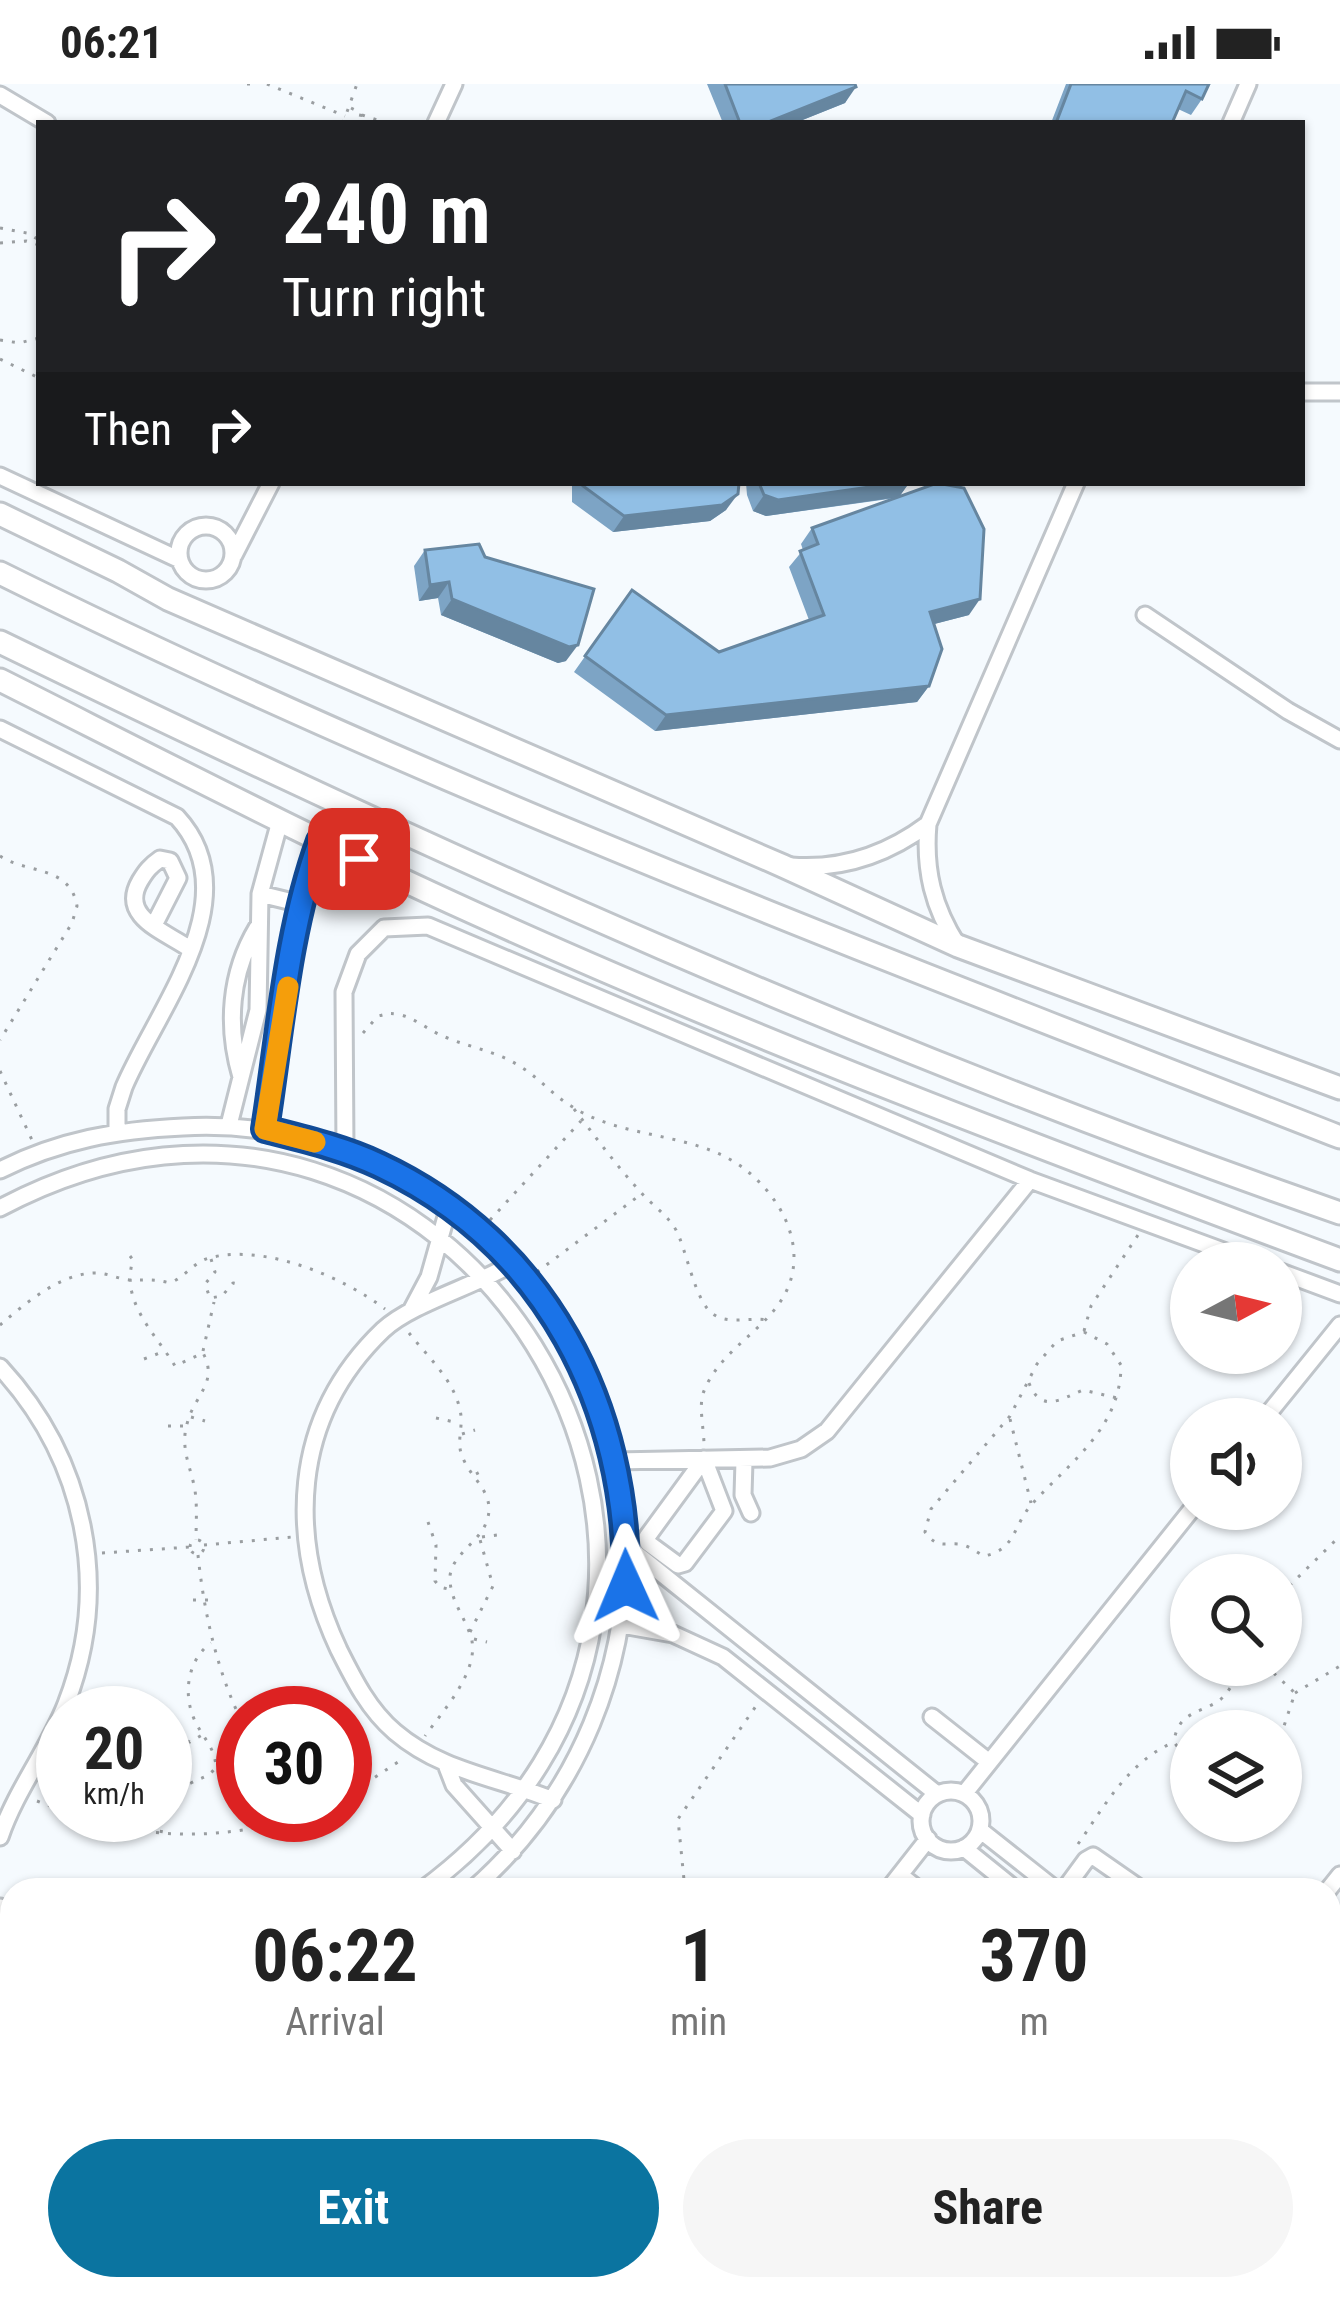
<!DOCTYPE html>
<style>
body{margin:0;font-family:"Roboto Condensed",sans-serif;background:#f6f6f6;color:#222;height:100vh;display:flex;flex-direction:column;font-size:45px;white-space:nowrap}
*{box-sizing:border-box;margin:0}
p{font-size:39px;color:#767676}
.icon{flex:none;width:66px;height:66px;fill:none;stroke:currentColor;stroke-width:2;stroke-linecap:round;stroke-linejoin:round}
.map{position:relative;flex:1;overflow:hidden}
.sheet{position:absolute;left:0px;top:1794px;width:1341px;height:423px;display:flex;flex-direction:column;background:#fff;border-radius:36px 36px 0 0;box-shadow:0 3px 9px #0004}
.sheet>*{flex:none}
.guide{position:absolute;left:36px;top:36px;width:1269px;height:366px;border-radius:0px;box-shadow:0 3px 9px #0004;background:#202124;color:#fff;overflow:hidden}
.needle{width:78px;rotate:83deg}
.controls{position:absolute;left:1170px;top:1158px;display:grid;gap:24px}
.controls a{display:grid;place-items:center;width:132px;height:132px;border-radius:50%;background:#fff;box-shadow:0 3px 9px #0004;font-size:60px}
.speed{position:absolute;left:36px;top:1602px;display:flex;gap:24px;font-size:60px;font-weight:700;text-align:center}
.speed>*{display:grid;place-content:center;width:156px;height:156px;border-radius:50%;background:#fff;box-shadow:0 3px 9px #0004;line-height:1}
.speed small{font-size:30px;font-weight:400}
.speed .limit{border:18px solid #d22;background:#fff;color:#111}
.pin{position:absolute;display:grid;place-items:center;width:102px;height:102px;color:#fff;margin:-51px;border-radius:24px;box-shadow:0 6px 18px #0006}
.me{position:absolute;width:132px;margin:-66px;rotate:359deg;stroke-linejoin:round;filter:drop-shadow(0 0 9px #0008)}
.turn{display:flex;align-items:center;gap:42px;height:252px;padding:0 48px;font-size:54px}
.turn .icon{width:156px;height:156px;stroke-width:2.5}
.turn b{display:block;font-size:84px;line-height:102px}
.then{display:flex;align-items:center;height:114px;padding:0 48px;background:#0003;gap:24px;font-size:45px}
.eta{display:flex;justify-content:space-evenly;align-items:center;height:204px;text-align:center}
.eta b{font-size:72px;font-weight:700;line-height:84px}
.primary-button{display:flex;gap:24px;margin-top:auto;padding:24px 48px}
.primary-button a{flex:1;height:138px;border-radius:72px;background:#0b74a0;color:#fff;font-size:48px;font-weight:700;line-height:138px;text-align:center}
.primary-button a+a{background:#f6f6f6;color:#222}
.status{display:flex;justify-content:space-between;align-items:center;height:84px;padding:0 60px;background:#fff;direction:ltr}
.status svg{height:33px;fill:currentColor}
.map>svg:first-child{display:block}
</style>
<div class="status"><b>06:21</b><svg viewBox="0 0 49 12"><path d="M0 12V9h3v3zM5 12V6h3v6zM10 12V3h3v9zM15 12V0h3v12zM26 1h20v11H26zM47 4h2v5h-2z"/></svg></div>
<div class="map">
<svg width="1340" height="2215" viewBox="0 0 1340 2215">
<rect width="100%" height="100%" fill="#f5fafe"/>
<g fill="none" stroke-linecap="round" stroke-linejoin="round">
<!-- street casing -->
<g stroke="#c0c5ca" stroke-width="21">
<path id="street" d="M0 11 47 39
M436 39 454 0
M1231 39 1248 0
M1302 308H1340
M0 392 180 476
M179 469a27 27 0 1 1 54 0a27 27 0 1 1-54 0Z
M234 471 271 399
M1145 531 1288 627 1340 656
M0 645 177 733C251 813 157 925 124 1003L117 1025V1046
M791 782C842 786 888 770 928 740
M260 810 301 820
M154 841 178 794 170 777 160 775C150 782 146 787 140 797 119 833 164 847 190 865
M958 862C933 823 924 786 928 740L1076 399
M241 993C226 942 230 889 257 844
M229 1041 258 926 260 810 280 737
M265 1045 301 820 320 757
M345 1066 344 908 358 870 384 844 428 842 1030 1096 1256 1179
M0 1086C60 1056 117 1046 183 1043 272 1038 358 1062 432 1111 676 1273 689 1616 472 1806
M0 1124C448 884 835 1503 422 1806
M513 1179C476 1202 412 1219 383 1246 290 1335 287 1455 339 1566 354 1596 369 1626 395 1648 442 1688 497 1693 553 1716
M1281 1188 1340 1210
M411 1227 429 1193 449 1122
M0 1283C85 1375 112 1502 66 1620 48 1666 16 1706 0 1753
M1264 1335 1340 1241
M704 1375 724 1427 685 1479 678 1481 648 1459 647 1453Z
M616 1377 770 1374 801 1365 827 1347 1030 1096
M744 1377 743 1411 751 1429
M627 1462 937 1710
M622 1541 673 1550 723 1573 922 1731
M932 1633 989 1678
M447 1683 454 1701 513 1767
M921 1737a30 30 0 1 1 60 0a30 30 0 1 1-60 0Z
M964 1710 1192 1425
M980 1746 1056 1806
M964 1764 1016 1806
M900 1791 919 1806
M888 1806 928 1755
M1064 1806 1086 1776 1093 1772 1142 1806
M1328 1806 1340 1791
M0 1823 12 1830
M0 1858 12 1865
M1329 2006 1340 2013
M1329 2063 1340 2071
M0 2119 12 2124
M180 2205 201 2215
M568 2215 576 2205
M1008 2215 1015 2205
M1297 2215 1302 2205
M1337 2215 1340 2209"/>
</g>
<!-- secondary casing -->
<g stroke="#c0c5ca" stroke-width="27">
<path id="secondary" d="M0 430 118 487 168 515 783 782 958 862 1340 1004
M0 489C435 705 888 876 1340 1053
M0 558C438 771 880 970 1340 1129
M0 596C157 675 313 756 472 828 756 957 1048 1067 1340 1176"/>
</g>
<!-- path -->
<path stroke="#9a9ea1" stroke-width="3" stroke-dasharray="3 9" stroke-linecap="butt" d="M247 0H250
M267 0 345 32
M351 24 361 29 359 39
M362 31 386 39
M343 39 357 0
M0 144 27 149 39 156
M0 159 26 157 39 161
M0 256 19 259 39 254
M0 275 39 294
M0 772C27 790 70 781 77 822L72 839 0 956
M363 949 378 932C387 930 387 929 396 930 413 932 429 947 445 953 471 964 497 967 521 983 539 994 553 1011 571 1022 623 1056 692 1047 742 1083 770 1104 794 1137 794 1174 793 1238 725 1254 704 1307 698 1320 704 1345 704 1361
M0 987 32 1056
M574 1025C595 1052 615 1080 638 1105 650 1120 666 1129 676 1146 687 1167 695 1218 713 1230 728 1241 749 1233 767 1236
M490 1136 581 1037
M130 1172 133 1176C120 1218 155 1249 175 1282L203 1269C219 1299 194 1311 187 1340 181 1361 188 1377 193 1397 198 1415 196 1437 196 1456
M211 1175 215 1188 205 1200 210 1214 222 1212 233 1199 239 1200
M537 1188 640 1111
M0 1241C26 1219 58 1191 93 1189 107 1188 119 1196 132 1196 147 1196 155 1195 170 1199 185 1193 194 1178 209 1174 264 1159 343 1193 385 1225
M1084 1247 1091 1222 1138 1151
M1084 1248 1107 1260 1121 1281C1121 1344 1070 1378 1032 1420 1013 1441 1016 1466 984 1472 976 1468 968 1461 958 1460 942 1459 937 1464 925 1448L931 1425 1010 1332 1037 1280 1057 1257Z
M409 1249C427 1272 454 1296 460 1326 464 1342 456 1357 462 1372 471 1396 498 1410 486 1439 479 1458 452 1471 450 1492 449 1515 465 1533 471 1553 481 1586 442 1628 425 1652
M203 1267 214 1218
M144 1275 165 1267
M1029 1299C1041 1330 1061 1315 1083 1306L1117 1314
M191 1333 205 1337
M436 1334 459 1339
M1010 1335 1031 1419
M168 1342H185
M462 1350 475 1346
M476 1390 486 1385
M428 1438 436 1461 435 1497 440 1503 452 1506
M482 1453 497 1451
M190 1463a7 7 0 1 1 14 0a7 7 0 1 1-14 0Z
M204 1461 292 1453
M102 1469 190 1463
M198 1471C204 1529 217 1588 243 1640
M1281 1510 1340 1452
M193 1516H211
M470 1548 493 1502 479 1452
M474 1555 487 1558
M1265 1581 1295 1609 1281 1651
M1295 1609 1340 1582
M176 1654 190 1658 202 1651
M1191 1682 1174 1658C1178 1626 1202 1630 1221 1615 1231 1606 1236 1593 1241 1581
M345 1713 401 1676
M37 1717 63 1727
M74 1731C153 1757 227 1756 306 1731
M161 1749C165 1728 170 1709 191 1699 202 1693 208 1694 216 1683 215 1664 204 1655 196 1639 182 1612 187 1576 211 1559
M1078 1760C1106 1720 1128 1678 1174 1658
M685 1806 678 1735 756 1622
M0 1981 12 1987
M764 2205 769 2215
M799 2205 804 2215
M424 2215 430 2205
M734 2215 740 2205
M817 2215 825 2205
M1155 2215 1162 2205"/>
<!-- street -->
<use href="#street" stroke="#fff" stroke-width="15"/>
<!-- secondary -->
<use href="#secondary" stroke="#fff" stroke-width="21"/>
</g>
<!-- wall -->
<path fill="#7da4c5" d="M707 0H855L845 19 795 39H723Z
M1066 0H1209L1202 15 1191 31 1178 25 1172 39H1051Z
M572 399H739L726 426 710 437 613 448 572 418Z
M746 399H909L899 413 969 531 934 540 929 602 917 618 655 647 574 588 632 506 719 568 809 536 789 483 803 466 801 460 812 444 896 414 766 432 753 427 747 411Z
M425 466 566 577 558 579 441 531 438 514 419 517 414 482Z"/>
<!-- shaded-wall -->
<path fill="#6686a0" d="M856 3 845 19 795 39H766Z
M898 399H909L899 413 766 432 753 427 764 411Z
M738 410 726 426 710 437 613 448 624 432Z
M449 498 438 514 419 517 430 501Z
M452 515 578 561 566 577 558 579 441 531Z
M980 515 969 531 919 544 930 528Z
M929 602 917 618 655 647 666 631Z"/>
<!-- building -->
<path fill="#91bfe5" stroke="#6686a0" stroke-width="3" d="M725 0H855L856 3 766 39H740Z
M1071 0H1209L1202 15 1186 7 1172 39H1056Z
M584 399H739L738 410 722 421 624 432 583 402Z
M759 399H898L778 416 764 411Z
M937 399 964 404 984 445 980 515 930 528 942 565 929 602 666 631 585 572 632 506 719 568 824 531 800 467 818 460 812 444Z
M479 460 485 473 594 505 578 561 569 563 452 515 449 498 430 501 425 466Z"/>
<g fill="none" stroke-linecap="round" stroke-linejoin="round">
<!-- route casing -->
<g stroke="#114b97" stroke-width="30">
<path id="route" d="M359 775 320 757C287 847 280 950 265 1045 304 1055 343 1064 379 1081 546 1159 629 1323 626 1502"/>
</g>
<!-- route -->
<use href="#route" stroke="#1a73e8" stroke-width="21"/>
<!-- slow -->
<path stroke="#f59e0b" stroke-width="21" d="M288 903 265 1045 315 1058"/>
</g>
</svg>
<div class="controls">
<a><svg class="needle" viewBox="-14 -14 28 28"><path d="M0-13l5 13h-10z" fill="#e53935"/><path d="M0 13l5-13h-10z" fill="#767676"/></svg></a>
<a><svg class="icon" aria-label="sound" viewBox="0 0 24 24"><path d="M4 9h4l5-4v14l-5-4H4zM17 9q2 3 0 6"/></svg></a>
<a><svg class="icon" aria-label="search" viewBox="0 0 24 24"><circle cx="10" cy="10" r="6"/><path d="M15 15l6 6"/></svg></a>
<a><svg class="icon" aria-label="layers" viewBox="0 0 24 24"><path d="M12 4l9 5-9 5-9-5zM3 14l9 5 9-5"/></svg></a>
</div>
<div class="speed"><div>20<small>km/h</small></div><div class="limit">30</div></div>
<div class="pin" style="left:359px;top:775px;background:#d93025"><svg class="icon" aria-label="arrive" viewBox="0 0 24 24"><path d="M6 21V4h12l-3 4 3 4H6"/></svg></div>
<svg class="me" style="left:626px;top:1502px" viewBox="-20 -20 40 40"><path d="M0-17L14 15 0 8-14 15z" fill="#1a73e8" stroke="#fff" stroke-width="4"/></svg>
<div class="guide">
<div class="turn"><svg class="icon" aria-label="right" viewBox="0 0 24 24"><path d="M7 20v-9h11M14 6l5 5-5 5"/></svg><div><b>240 m</b>Turn right</div></div>
<div class="then">Then<svg class="icon" aria-label="right" viewBox="0 0 24 24"><path d="M7 20v-9h11M14 6l5 5-5 5"/></svg></div>
</div>
<section class="sheet">
<div class="eta">
<div><b>06:22</b><p>Arrival</p></div>
<div><b>1</b><p>min</p></div>
<div><b>370</b><p>m</p></div>
</div>
<div class="primary-button"><a>Exit</a><a>Share</a></div>
</section>
</div>
